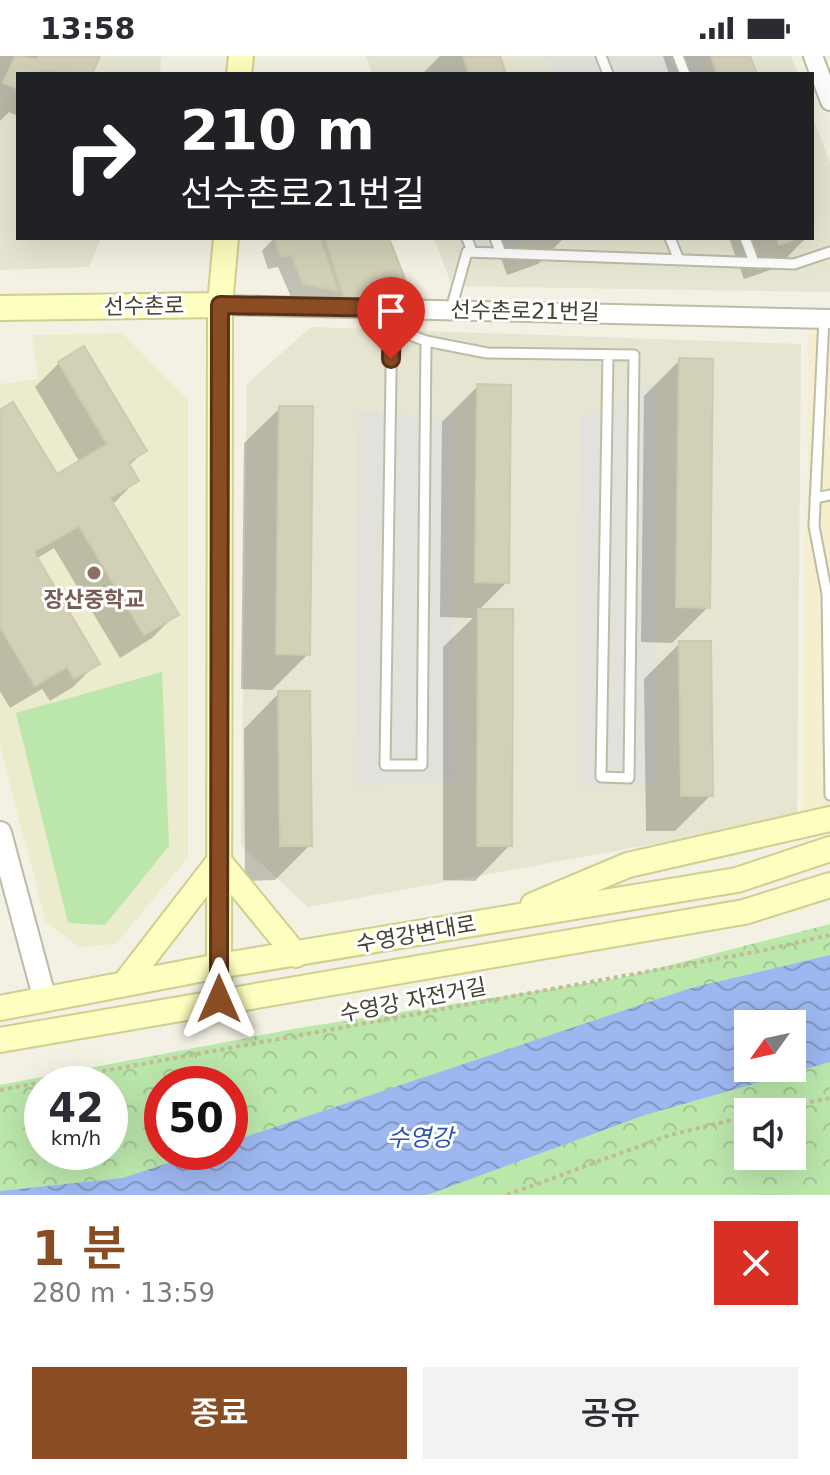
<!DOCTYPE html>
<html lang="ko">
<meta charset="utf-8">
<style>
body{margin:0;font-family:"DejaVu Sans","Noto Sans KR",sans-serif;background:#f2f2f3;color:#2b2b33;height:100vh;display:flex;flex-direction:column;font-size:30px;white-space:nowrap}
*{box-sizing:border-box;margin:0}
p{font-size:26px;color:#7c7c81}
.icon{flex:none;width:44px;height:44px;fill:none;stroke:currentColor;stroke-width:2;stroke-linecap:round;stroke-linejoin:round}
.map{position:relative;height:1139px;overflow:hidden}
.details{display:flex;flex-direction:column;background:#fff;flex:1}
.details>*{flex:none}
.top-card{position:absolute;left:16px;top:16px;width:798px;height:168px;border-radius:0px;box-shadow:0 8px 32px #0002;background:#202124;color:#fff;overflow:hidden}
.needle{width:52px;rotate:237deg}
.buttons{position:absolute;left:734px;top:954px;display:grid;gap:16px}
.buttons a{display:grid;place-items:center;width:72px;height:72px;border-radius:0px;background:#fff;box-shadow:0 8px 32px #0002;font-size:40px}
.speed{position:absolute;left:24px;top:1010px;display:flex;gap:16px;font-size:40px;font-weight:700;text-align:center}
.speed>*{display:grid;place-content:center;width:104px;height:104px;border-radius:50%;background:#fff;box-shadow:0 8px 32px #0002;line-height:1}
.speed small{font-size:20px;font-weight:400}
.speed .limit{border:12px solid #d22;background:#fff;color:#111}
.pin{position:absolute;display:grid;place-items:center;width:68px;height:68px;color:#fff;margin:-82px -34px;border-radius:50% 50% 50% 0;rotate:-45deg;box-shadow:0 0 8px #0007}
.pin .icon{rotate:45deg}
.me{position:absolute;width:88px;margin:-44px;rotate:0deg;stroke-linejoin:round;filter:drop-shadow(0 0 6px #0008)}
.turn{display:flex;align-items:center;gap:28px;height:168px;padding:0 32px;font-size:36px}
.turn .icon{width:104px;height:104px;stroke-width:2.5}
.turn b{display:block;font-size:56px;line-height:68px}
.round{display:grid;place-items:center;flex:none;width:84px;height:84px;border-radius:0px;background:#f2f2f3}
.headline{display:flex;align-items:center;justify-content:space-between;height:136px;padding:0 32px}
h1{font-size:48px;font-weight:600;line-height:60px;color:#894c23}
.button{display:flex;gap:16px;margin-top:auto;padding:16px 32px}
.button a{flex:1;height:92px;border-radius:0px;background:#894c23;color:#fff;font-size:32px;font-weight:600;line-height:92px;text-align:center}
.button a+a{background:#f2f2f3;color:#2b2b33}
.status{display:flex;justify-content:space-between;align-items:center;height:56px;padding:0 40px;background:#fff;direction:ltr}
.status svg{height:22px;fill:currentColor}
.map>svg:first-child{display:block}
</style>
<div class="status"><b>13:58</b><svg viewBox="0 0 49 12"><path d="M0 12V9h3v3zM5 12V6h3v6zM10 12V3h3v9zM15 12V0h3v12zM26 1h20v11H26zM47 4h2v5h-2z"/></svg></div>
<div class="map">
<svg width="830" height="1139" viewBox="0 0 830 1139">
<defs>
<pattern id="park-crowns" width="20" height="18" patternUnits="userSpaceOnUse" patternTransform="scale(2)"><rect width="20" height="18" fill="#bbe7ab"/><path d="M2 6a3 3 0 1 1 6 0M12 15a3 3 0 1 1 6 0" fill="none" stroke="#a2c794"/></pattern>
<pattern id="water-waves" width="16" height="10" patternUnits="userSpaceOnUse" patternTransform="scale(2)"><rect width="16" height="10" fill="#9db8f0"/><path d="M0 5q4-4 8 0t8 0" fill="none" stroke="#8297c3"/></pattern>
</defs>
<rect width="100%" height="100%" fill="#f2f1e3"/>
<!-- residential -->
<path fill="#e6e5d1" d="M0 0H161L160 18H18V182H101L89 211 0 214Z
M366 0H791L798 18H372Z
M812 58 830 107V236L452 230 434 182H812Z
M311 271 801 288 797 762 308 851 241 789 247 328Z"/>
<!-- commercial -->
<path fill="#f5efcd" d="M809 274H830V758L802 762Z"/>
<!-- education -->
<path fill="#ebebcd" d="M122 277 188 344V801L116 888 79 891 46 866 0 690V328L38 323 32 279Z"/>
<!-- grass -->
<path fill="#bbe7ab" d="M162 616 169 790 105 869 68 867 16 657Z"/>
<!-- park -->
<path fill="url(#park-crowns)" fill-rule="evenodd" d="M830 868V1139H0V1029L299 972 620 922ZM748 968H792V1012H748ZM42 1028H110V1096H42ZM162 1028H230V1096H162ZM748 1056H792V1100H748Z"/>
<!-- parking -->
<path fill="#e2e1dc" d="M543 0H697L703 18H553Z
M456 182H517L520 189 510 197 461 194Z
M653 330 654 730 577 729 579 361Z
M358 356 451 362 455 725 354 730Z"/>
<!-- water -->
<path fill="url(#water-waves)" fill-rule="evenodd" d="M830 899V1006L645 1059 427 1139H0V1135L123 1122 201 1096H230V1086L691 932ZM748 968H792V1012H748Z"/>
<!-- shadow -->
<path fill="#0003" d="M0 0H98L90 18H18V60L9 56 0 65Z
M440 0H498L504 18H422Z
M663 0H748L754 18H669Z
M274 182H387L408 236 395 249 323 247 291 241 278 211 268 213 262 195Z
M494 182H564L538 208 507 219Z
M729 182H806L776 212 744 223Z
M680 304 708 551 672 587 641 586 644 340Z
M59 307 144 395 128 411 136 425 112 449 176 558 152 582 120 602 54 492 36 503 97 607 73 631 50 645 42 633 10 652 0 635V356L56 421 80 407 35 331Z
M478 330 507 526 478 555 510 789 475 825 443 824V591L473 562 440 561 442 366Z
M280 352 308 598 272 634 241 633 244 387Z
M680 587 711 739 675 775H646L644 623Z
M279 637 310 789 275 824 245 825 244 673Z"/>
<!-- building -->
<path fill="#d3d0b8" stroke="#cecaac" stroke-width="2" d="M15 0 37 3 38 0H100L92 18 40 15 38 18H18V33L3 27Z
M463 0H500L506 18H469Z
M711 0H750L757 18H717Z
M275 182H320L338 235 303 228 291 199 280 201Z
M325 182H389L410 236 378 243H344Z
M777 182H799L779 189Z
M84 290 147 395 128 406 139 425 110 442 179 559 144 579 79 470 34 496 100 608 74 623 67 611 35 630 0 571V354L13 346 57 418 107 388 58 306Z
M679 302 713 303 710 552 676 551Z
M477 328 511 329 509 527 475 526Z
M279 350H313L310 599 276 598Z
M478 553H513L512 790H477Z
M679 585H711L713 740H681Z
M278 635H310L312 790H280Z"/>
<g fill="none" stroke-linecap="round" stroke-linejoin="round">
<!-- service casing -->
<g stroke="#bdbca6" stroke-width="13">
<path id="service" d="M601 0 608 18
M678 0 685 18
M467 182 472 196
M495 182 501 197
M670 182 679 204
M745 182 754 206
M392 252 385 709H422L426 285 392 272
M451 253 467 196 794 208 830 196
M824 262 814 470 827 538 830 739
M426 285 487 297 634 299 629 722 601 721 608 299
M815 442 830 439"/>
</g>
<!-- minor casing -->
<g stroke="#bdbca6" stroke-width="22">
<path id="minor" d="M813 0 830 45
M220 249 830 263"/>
</g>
<!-- tertiary casing -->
<g stroke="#bdbca6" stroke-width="26">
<path id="tertiary" d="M0 777 45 944"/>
</g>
<!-- secondary casing -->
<g stroke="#cfcf90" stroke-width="28">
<path id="secondary" d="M239 18 241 0
M0 252 220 249
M533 849 628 809 830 763
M219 923 220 249 226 182
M124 928 219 805 296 899
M0 952 219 910 737 824 830 793
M0 984 744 856 830 829"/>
</g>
<!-- path -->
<path stroke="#bfbc97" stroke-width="4" stroke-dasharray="4 4" stroke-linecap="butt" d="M0 1034 760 895 830 879
M763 1056 830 1042
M507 1139 670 1079 748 1060"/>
<!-- service -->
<use href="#service" stroke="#fff" stroke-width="9"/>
<!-- minor -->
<use href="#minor" stroke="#fff" stroke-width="18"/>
<!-- tertiary -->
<use href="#tertiary" stroke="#fff" stroke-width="22"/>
<!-- secondary -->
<use href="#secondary" stroke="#fdffc0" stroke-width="24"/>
</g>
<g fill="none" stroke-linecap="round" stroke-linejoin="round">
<!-- route casing -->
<g stroke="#593117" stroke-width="20">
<path id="route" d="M219 943 220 249 392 252 391 303"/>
</g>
<!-- route -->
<use href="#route" stroke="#894c23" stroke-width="14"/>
</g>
<!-- markers -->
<circle fill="#8d6e63" stroke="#fff" stroke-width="3" cx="94" cy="517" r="8"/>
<g text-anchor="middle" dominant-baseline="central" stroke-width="6" stroke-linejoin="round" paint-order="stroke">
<!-- street labels -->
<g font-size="22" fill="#444233" stroke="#fff">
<text transform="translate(144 250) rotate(-1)">선수촌로</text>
<text transform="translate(525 255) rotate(1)">선수촌로21번길</text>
<text transform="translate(416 878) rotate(-10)">수영강변대로</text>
<text transform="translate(413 944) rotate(-11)">수영강 자전거길</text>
</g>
<!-- education labels -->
<g font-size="22" font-weight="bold" fill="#785e54" stroke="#fff">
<text x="94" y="543">장산중학교</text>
</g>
<!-- water labels -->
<g font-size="24" font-style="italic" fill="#2c54b0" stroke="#fff">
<text x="420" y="1082">수영강</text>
</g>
</g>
</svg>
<div class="buttons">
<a><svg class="needle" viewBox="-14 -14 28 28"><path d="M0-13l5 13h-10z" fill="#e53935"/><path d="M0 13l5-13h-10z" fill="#7c7c81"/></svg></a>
<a><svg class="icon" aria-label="sound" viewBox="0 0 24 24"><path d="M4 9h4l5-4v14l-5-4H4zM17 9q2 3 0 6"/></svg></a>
</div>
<div class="speed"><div>42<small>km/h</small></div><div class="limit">50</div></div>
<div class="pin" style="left:391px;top:303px;background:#d93025"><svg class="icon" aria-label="arrive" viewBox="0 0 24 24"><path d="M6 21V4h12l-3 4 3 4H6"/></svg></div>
<svg class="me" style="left:219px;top:943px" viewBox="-20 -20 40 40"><path d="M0-17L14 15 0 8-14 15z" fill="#894c23" stroke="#fff" stroke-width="4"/></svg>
<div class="top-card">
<div class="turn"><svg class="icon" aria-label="right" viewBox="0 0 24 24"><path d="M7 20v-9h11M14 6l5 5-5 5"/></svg><div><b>210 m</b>선수촌로21번길</div></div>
</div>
</div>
<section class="details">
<div class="headline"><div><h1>1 분</h1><p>280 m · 13:59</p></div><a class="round" style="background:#d93025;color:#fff"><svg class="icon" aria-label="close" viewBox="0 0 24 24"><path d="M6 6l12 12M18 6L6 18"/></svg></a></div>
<div class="button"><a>종료</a><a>공유</a></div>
</section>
